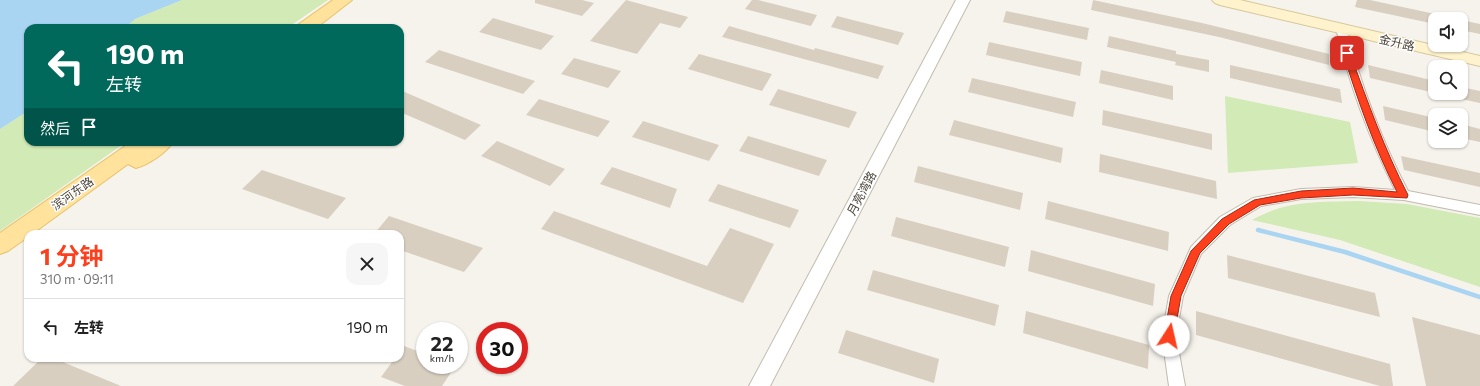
<!DOCTYPE html>
<html lang="zh">
<meta charset="utf-8">
<style>
body{margin:0;font-family:Commissioner,"Noto Sans SC",sans-serif;background:#f6f6f6;color:#222;height:100vh;display:flex;flex-direction:column;font-size:15px;white-space:nowrap}
*{box-sizing:border-box;margin:0}
p{font-size:13px;color:#767676}
.icon{flex:none;width:22px;height:22px;fill:none;stroke:currentColor;stroke-width:2;stroke-linecap:round;stroke-linejoin:round}
.map{position:relative;flex:1;overflow:hidden}
.details{position:absolute;left:24px;top:230px;width:380px;height:132px;display:flex;flex-direction:column;background:#fff;border-radius:12px;box-shadow:0 1px 3px #0004}
.details>*{flex:none}
.guide{position:absolute;left:24px;top:24px;width:380px;height:122px;border-radius:12px;box-shadow:0 1px 3px #0004;background:#00695c;color:#fff;overflow:hidden}
.controls{position:absolute;left:1428px;top:12px;display:grid;gap:8px}
.controls a{display:grid;place-items:center;width:40px;height:40px;border-radius:8px;background:#fff;box-shadow:0 1px 3px #0004;font-size:20px}
.speed{position:absolute;left:416px;top:322px;display:flex;gap:8px;font-size:20px;font-weight:700;text-align:center}
.speed>*{display:grid;place-content:center;width:52px;height:52px;border-radius:50%;background:#fff;box-shadow:0 1px 3px #0004;line-height:1}
.speed small{font-size:10px;font-weight:400}
.speed .limit{border:6px solid #d22;background:#fff;color:#111}
.pin{position:absolute;display:grid;place-items:center;width:34px;height:34px;color:#fff;margin:-17px;border-radius:8px;box-shadow:0 2px 6px #0006}
.me{position:absolute;width:44px;margin:-22px;rotate:10deg;stroke-linejoin:round;filter:drop-shadow(0 0 3px #0008)}
.turn{display:flex;align-items:center;gap:14px;height:84px;padding:0 16px;font-size:18px}
.turn .icon{width:52px;height:52px;stroke-width:2.5}
.turn b{display:block;font-size:28px;line-height:34px}
.then{display:flex;align-items:center;height:38px;padding:0 16px;background:#0003;gap:8px;font-size:15px}
.round{display:grid;place-items:center;flex:none;width:42px;height:42px;border-radius:12px;background:#f6f6f6}
.headline{display:flex;align-items:center;justify-content:space-between;height:68px;padding:0 16px}
h1{font-size:24px;font-weight:700;line-height:30px;color:#fc3f1d}
ul{padding:0;list-style:none}
li{display:flex;align-items:center;gap:12px;height:56px;padding:0 16px;border-top:1px solid #e0e0e0}
li div{flex:1}
li b{display:block;font-size:15px}
li em{font-style:normal}
.map>svg:first-child{display:block}
</style>
<div class="map">
<svg width="1480" height="386" viewBox="0 0 1480 386">
<rect width="100%" height="100%" fill="#f6f3ec"/>
<!-- green -->
<path fill="#d2eab5" d="M182 0H328L287 28H122L135 19Z
M1225 96 1350 122 1358 163 1228 173Z
M28 111V142H126L0 231V129Z
M1359 201 1407 204 1480 218V287L1340 240 1252 220C1286 200 1321 202 1359 201Z"/>
<!-- water -->
<path fill="#a9d4f2" d="M0 0H182L135 19 124 28H28V111L0 129Z"/>
<g fill="none" stroke-linecap="round" stroke-linejoin="round">
<!-- stream -->
<path stroke="#a9d4f2" stroke-width="4.5" d="M1258 230 1345 252 1480 297"/>
</g>
<!-- building -->
<path fill="#d8cfc1" d="M535 0H582L594 3 582 16 535 3Z
M626 0 688 17 680 28 660 23 637 54 590 41Z
M752 0H758L817 15 811 26 745 9Z
M1093 0 1202 23 1329 54V65L1219 37 1091 10Z
M1357 0H1370L1435 14V24L1355 7Z
M1006 11 1089 28 1087 40 1003 22Z
M837 16 904 33 898 45 831 27Z
M493 18 554 36 541 50 479 32Z
M1461 20 1480 24V34L1461 30Z
M729 26 814 50 815 48 884 66 878 79 722 37Z
M1109 36 1176 51V54L1209 60V72L1175 65 1176 62 1107 47Z
M989 42 1082 62 1080 76 986 55Z
M439 50 535 81 523 94 425 62Z
M699 54 772 74 762 91 688 69Z
M574 58 621 71 608 88 561 74Z
M1230 65 1340 89 1342 103 1230 78Z
M1368 65 1435 81V93L1370 78Z
M1101 70 1173 86V100L1099 83Z
M972 78 1076 102 1073 117 968 92Z
M1461 87 1480 91V103L1461 99Z
M778 89 857 112 849 128 769 105Z
M400 90 481 125 465 140 400 112Z
M539 99 610 121 598 137 526 115Z
M1383 106 1435 118V132L1385 120Z
M1103 110 1212 134V150L1102 125Z
M954 120 1063 148 1061 163 949 135Z
M643 121 719 145 709 161 632 137Z
M1461 124 1480 129V142L1461 138Z
M748 136 827 160 819 176 739 151Z
M497 141 565 169 550 186 481 156Z
M1100 154 1216 181 1217 199 1099 172Z
M1401 156 1480 173V187L1404 170Z
M918 166 1023 193 1020 210 914 182Z
M612 167 677 189 670 208 600 184Z
M262 170 346 198 328 219 242 189Z
M718 184 799 210 790 228 708 201Z
M1048 201 1169 232 1168 251 1045 219Z
M554 211 707 266 730 228 774 244 743 303 541 229Z
M389 216 483 248 464 272 400 250V234H374Z
M896 217 1009 247 1005 267 891 236Z
M1031 250 1155 284 1153 306 1028 271Z
M1227 255 1375 293 1380 317 1228 278Z
M873 270 999 305 995 326 867 290Z
M1026 311 1149 345 1148 369 1023 333Z
M1196 311 1390 364 1393 386H1380L1196 335Z
M1412 317 1480 335V386H1426Z
M846 330 939 359 934 383 838 353Z
M404 346 425 354V365H456L442 386H405L381 377 395 358H400V351Z
M42 358H53L121 386H13Z"/>
<g fill="none" stroke-linecap="round" stroke-linejoin="round">
<!-- minor casing -->
<g stroke="#c2bbae" stroke-width="2">
<path id="minor" d="M1341 25 1346 28C1361 85 1381 139 1408 191L1480 205V215L1404 200 1353 197 1301 199 1261 206 1230 225 1201 254 1183 296 1176 336 1185 386H1169L1162 336 1169 296 1191 247 1220 217 1253 198 1301 189 1353 187 1395 190C1369 138 1349 84 1336 28Z"/>
</g>
<!-- tertiary casing -->
<g stroke="#c2bbae" stroke-width="2">
<path id="tertiary" d="M956 0H970L770 386H749Z"/>
</g>
<!-- secondary casing -->
<g stroke="#d6c79b" stroke-width="2">
<path id="secondary" d="M1212 0H1240L1480 56V66L1220 5 1215 3Z"/>
</g>
<!-- primary casing -->
<g stroke="#e6c16a" stroke-width="2">
<path id="primary" d="M333 0H352L316 28H296L299 24Z
M131 142H173C166 153 148 165 136 168L128 164 32 234H28V237L8 251 0 254V233Z"/>
</g>
<!-- minor -->
<use href="#minor" fill="#fff" fill-rule="evenodd"/>
<!-- tertiary -->
<use href="#tertiary" fill="#fff" fill-rule="evenodd"/>
<!-- secondary -->
<use href="#secondary" fill="#fff3cd" fill-rule="evenodd"/>
<!-- primary -->
<use href="#primary" fill="#ffe39c" fill-rule="evenodd"/>
</g>
<!-- route -->
<path fill="#fc3f1d" stroke="#a42913" d="M1344 51H1347L1350 53C1368 103 1384 148 1408 195L1407 198 1353 195 1301 198 1260 205 1229 224 1200 253 1181 296 1174 336 1173 339H1165L1164 336 1171 296 1191 251 1222 219 1254 200 1301 191 1353 188 1397 192C1374 147 1358 101 1343 53Z"/>
<g text-anchor="middle" dominant-baseline="central" stroke-width="3" stroke-linejoin="round" paint-order="stroke">
<!-- street labels -->
<g font-size="12" fill="#4b4439" stroke="#fff">
<text transform="translate(1397 42) rotate(13)">金升路</text>
<text transform="translate(72 193) rotate(-35)">滨河东路</text>
<text transform="translate(861 193) rotate(-62)">月亮湾路</text>
</g>
</g>
</svg>
<div class="controls">
<a><svg class="icon" aria-label="sound" viewBox="0 0 24 24"><path d="M4 9h4l5-4v14l-5-4H4zM17 9q2 3 0 6"/></svg></a>
<a><svg class="icon" aria-label="search" viewBox="0 0 24 24"><circle cx="10" cy="10" r="6"/><path d="M15 15l6 6"/></svg></a>
<a><svg class="icon" aria-label="layers" viewBox="0 0 24 24"><path d="M12 4l9 5-9 5-9-5zM3 14l9 5 9-5"/></svg></a>
</div>
<div class="speed"><div>22<small>km/h</small></div><div class="limit">30</div></div>
<div class="pin" style="left:1347px;top:53px;background:#d93025"><svg class="icon" aria-label="arrive" viewBox="0 0 24 24"><path d="M6 21V4h12l-3 4 3 4H6"/></svg></div>
<svg class="me" style="left:1169px;top:336px" viewBox="-20 -20 40 40"><circle r="19" fill="#fff"/><path d="M0-13L10 11 0 6-10 11z" fill="#fc3f1d"/></svg>
<div class="guide">
<div class="turn"><svg class="icon" aria-label="left" viewBox="0 0 24 24"><path d="M17 20v-9H6M10 6l-5 5 5 5"/></svg><div><b>190 m</b>左转</div></div>
<div class="then">然后<svg class="icon" aria-label="arrive" viewBox="0 0 24 24"><path d="M6 21V4h12l-3 4 3 4H6"/></svg></div>
</div>
<section class="details">
<div class="headline"><div><h1>1 分钟</h1><p>310 m · 09:11</p></div><a class="round"><svg class="icon" aria-label="close" viewBox="0 0 24 24"><path d="M6 6l12 12M18 6L6 18"/></svg></a></div>
<ul>
<li><svg class="icon" aria-label="left" viewBox="0 0 24 24"><path d="M17 20v-9H6M10 6l-5 5 5 5"/></svg><div><b>左转</b></div><em>190 m</em></li>
</ul>
</section>
</div>
